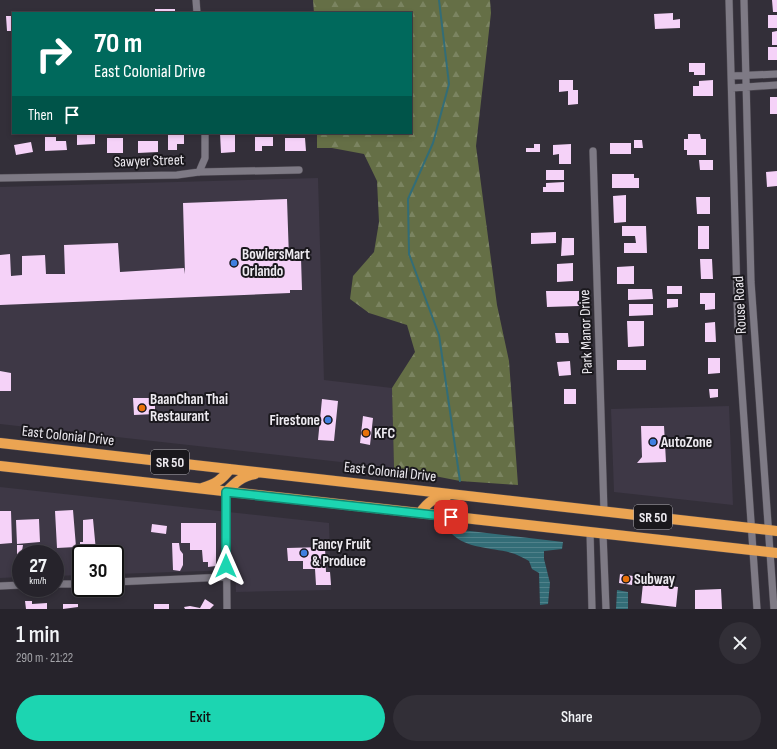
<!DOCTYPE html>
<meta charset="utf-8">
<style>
body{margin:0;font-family:"Sofia Sans Condensed",sans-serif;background:#322f37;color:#f1f3f6;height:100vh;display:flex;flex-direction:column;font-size:15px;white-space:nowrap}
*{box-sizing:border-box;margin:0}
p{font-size:13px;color:#a4a4a9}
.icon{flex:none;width:22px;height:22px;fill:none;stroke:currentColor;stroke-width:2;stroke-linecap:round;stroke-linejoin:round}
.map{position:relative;height:609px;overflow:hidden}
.panel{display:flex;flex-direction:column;background:#26232b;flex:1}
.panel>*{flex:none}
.hud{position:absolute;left:12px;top:12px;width:400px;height:122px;border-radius:0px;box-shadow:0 2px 6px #0003,0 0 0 1px #424047;background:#00695c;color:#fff;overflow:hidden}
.speed{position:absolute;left:12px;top:545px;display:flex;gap:8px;font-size:20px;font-weight:700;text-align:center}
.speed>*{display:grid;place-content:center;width:52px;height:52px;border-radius:50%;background:#26232b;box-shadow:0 2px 6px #0003,0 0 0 1px #424047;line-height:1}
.speed small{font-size:10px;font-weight:400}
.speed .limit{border:2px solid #111;border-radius:6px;background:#fff;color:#111}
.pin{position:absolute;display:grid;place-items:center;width:34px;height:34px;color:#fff;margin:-17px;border-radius:8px;box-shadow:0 2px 6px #0006}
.me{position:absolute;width:44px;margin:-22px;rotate:0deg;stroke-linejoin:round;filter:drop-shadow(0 0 3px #0008)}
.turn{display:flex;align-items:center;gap:14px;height:84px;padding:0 16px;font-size:18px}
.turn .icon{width:52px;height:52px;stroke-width:2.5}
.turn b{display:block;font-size:28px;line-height:34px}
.then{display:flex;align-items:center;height:38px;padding:0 16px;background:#0003;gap:8px;font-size:15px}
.round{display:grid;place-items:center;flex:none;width:42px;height:42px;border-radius:21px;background:#322f37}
.overview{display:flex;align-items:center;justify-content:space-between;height:68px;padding:0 16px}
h1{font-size:24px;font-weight:600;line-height:30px}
.primary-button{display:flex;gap:8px;margin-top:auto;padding:8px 16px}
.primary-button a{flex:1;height:46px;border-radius:24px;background:#1cd5b1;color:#111;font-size:16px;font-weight:600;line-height:46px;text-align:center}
.primary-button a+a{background:#322f37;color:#f1f3f6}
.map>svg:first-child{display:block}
</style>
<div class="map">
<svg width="777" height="609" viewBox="0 0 777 609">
<defs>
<pattern id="forest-firs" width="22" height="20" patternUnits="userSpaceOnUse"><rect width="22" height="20" fill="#656f46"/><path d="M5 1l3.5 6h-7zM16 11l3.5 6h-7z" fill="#7b8461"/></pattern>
<pattern id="water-rules" width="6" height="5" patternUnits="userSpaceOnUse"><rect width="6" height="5" fill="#336d77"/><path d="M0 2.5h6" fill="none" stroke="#51828b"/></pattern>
</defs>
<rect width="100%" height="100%" fill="#332f39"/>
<!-- built -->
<path fill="#3e3846" d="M318 178 324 380 392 388 394 468 0 424V187Z
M729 406 733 505 614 492 611 409Z
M0 487 329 523 331 590 236 592 235 570 115 574V554H81V575L55 576V554H21V577L0 578Z"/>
<!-- forest -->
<path fill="url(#forest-firs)" d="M313 0H490L491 13 476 146 497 305 509 361 518 485 460 481 394 468 392 388 415 352 407 325 369 313 350 299 353 276 374 252 379 222 377 181 364 154 332 148H317V133H411V13H314Z"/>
<!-- water -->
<path fill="url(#water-rules)" d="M453 529 563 542 562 549 544 551V559L550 583 548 604 540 605 539 573 532 569 529 561C525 559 520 556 515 554 495 547 468 550 452 534Z
M617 590 628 592V609H616Z"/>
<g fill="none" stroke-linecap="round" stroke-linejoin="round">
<!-- stream -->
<path stroke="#336d77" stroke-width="2" d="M439 0 449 84 433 143 408 199 409 254 439 335 460 481"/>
</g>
<!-- building -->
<path fill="#f5d2f8" d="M772 0H777V12H773Z
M155 9H175V13H155Z
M101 11H113V13H101Z
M673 13V20L680 19V28L655 29 654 14Z
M768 15H777V28H768Z
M6 16H13V31H7Z
M777 31V45H772V32Z
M768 47H777V60H768Z
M689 63H705V75H694V72H689Z
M559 80H573V90H578V104L568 105V91L559 92Z
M713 80V96H693V86H699V81Z
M770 97H777V114H770Z
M77 133H95V144L77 145Z
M168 133H184V144H177V150H168Z
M220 133H235V152L221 153Z
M688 134H700L701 139H706V155H687V150H684V139H688Z
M45 137H56V141H66L67 150 45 151Z
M255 137H273V146H262V151H255Z
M107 138H123V153H107Z
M285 138H305L306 151H285Z
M634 140H642L643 148H634Z
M138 141H158V152L138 153Z
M31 142 33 152 16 155 14 145Z
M610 143H631V154H610Z
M534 144H540V152H526V148H534Z
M571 144V164H559V154L553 155V145Z
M699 160H713V170H700Z
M546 170H564V180H546Z
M777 171V186L767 187 766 172Z
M612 174H634V178H639V188H612Z
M564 182V192H543V187H546V183Z
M626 195V222L614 223 613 196Z
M696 197H710V214H697Z
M287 199 289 258H301L302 290H290V293L0 305V255L10 254 11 276 22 275V256L45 255 46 274H65L64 245 118 243 120 272 184 268 185 274 183 203Z
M622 226H646L647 253H624V243H636L635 236H622Z
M698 226H709V249H698Z
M556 232V243L531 244V233Z
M562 238H574V255L561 256Z
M700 259H712L713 279H701Z
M573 263V281L557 282V264Z
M634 266V284H617V267Z
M667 286H682V294H667Z
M628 289H652L653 299 628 300Z
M546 291H579V306L547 307Z
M700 293H715V309L705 310V304H700Z
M667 299H678V307L667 308Z
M629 304H653V315L629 316Z
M627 321H644V346L628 347Z
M715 322 716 342H705V323Z
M555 333H568L569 343H556Z
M708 358H720V373L708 374Z
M617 360H646V370H617Z
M570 361 571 375 559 376 557 362Z
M0 371 11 373V391H0Z
M564 389H576V404H564Z
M709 389H718V397L710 398Z
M133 398H155V414L134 415Z
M322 399 338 401 334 441 318 440Z
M363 416 373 418 370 445 360 443Z
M641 426H664L666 462 637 463 642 457Z
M73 510 76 547 57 548 55 511Z
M0 511H11L12 543 0 544Z
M39 519 40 542 17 544 16 520Z
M93 519 96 551H80V542H83V520Z
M181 523H216V566L208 567V562H203L202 550H190V543H181Z
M152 524 167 526 166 534 151 532Z
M172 543H179L180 550 183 554V565L180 571 173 570Z
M17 545H23L21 558H17Z
M325 547 326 572H330L331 585H316L315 569H303V561H288L287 548Z
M17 562H21V576H17Z
M620 574 633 576 632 585 619 583Z
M643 583 678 587 676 607 641 603Z
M721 589 722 609H695V590Z
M205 599 214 605 210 609H185L184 607 190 606 200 608Z
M25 601H32V604L47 603V609H26Z
M63 604H78V607L63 609Z
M154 604H169V609H154Z"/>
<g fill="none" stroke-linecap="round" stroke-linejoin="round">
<!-- minor casing -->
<g stroke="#4e4a52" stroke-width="8">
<path id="minor" d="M196 0 197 13
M729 0 738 333 757 609
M744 0 751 282 774 609
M732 76 777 74
M732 88 777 85
M593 151 604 512
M199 172 205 158V133
M0 178 177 175 199 172 299 170
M226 492 227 609
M590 532 592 609
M603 534 606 609
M115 582 226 577
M55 584H81
M0 586 21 585"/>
</g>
<!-- highway casing -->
<g stroke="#4e4a52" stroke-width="11">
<path id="highway" d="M0 443 777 531
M0 466 777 553
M202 488C215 484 222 480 230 469
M226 492C235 483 242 476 255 474
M420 513C427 503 434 497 447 496"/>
</g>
<!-- minor -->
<use href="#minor" stroke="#7e7a85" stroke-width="7"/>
<!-- highway -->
<use href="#highway" stroke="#eba452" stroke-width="10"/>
</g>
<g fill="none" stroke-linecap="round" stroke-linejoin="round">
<!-- route casing -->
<g stroke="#128a73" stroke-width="10">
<path id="route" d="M226 566V492L451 517"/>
</g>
<!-- route -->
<use href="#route" stroke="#1cd5b1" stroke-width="7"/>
</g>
<!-- markers -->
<g fill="#3f7fe0" stroke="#1a181d" stroke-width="1.5">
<circle cx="234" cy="263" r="4"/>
<circle cx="328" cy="420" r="4"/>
<circle cx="653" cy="442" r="4"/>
<circle cx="304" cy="553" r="4"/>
</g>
<g fill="#e8710a" stroke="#1a181d" stroke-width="1.5">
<circle cx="142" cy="408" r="4"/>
<circle cx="366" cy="433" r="4"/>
<circle cx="626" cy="579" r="4"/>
</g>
<g text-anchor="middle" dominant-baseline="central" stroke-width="4" stroke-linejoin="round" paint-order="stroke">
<!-- shield labels -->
<g fill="#1a181d" stroke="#aeacb1" stroke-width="1">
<rect x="151" y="450" width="38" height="24" rx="3"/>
<rect x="634" y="505" width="38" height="24" rx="3"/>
</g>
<g font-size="14" font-weight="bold" fill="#eeebf1">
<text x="170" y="462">SR 50</text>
<text x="653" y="517">SR 50</text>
</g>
<!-- street labels -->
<g font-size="15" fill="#eeebf1" stroke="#1a181d">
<text transform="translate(149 161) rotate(-2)">Sawyer Street</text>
<text transform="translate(740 305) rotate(-93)">Rouse Road</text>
<text transform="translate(586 332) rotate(-92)">Park Manor Drive</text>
<text transform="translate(68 436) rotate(6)">East Colonial Drive</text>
<text transform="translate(390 472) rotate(6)">East Colonial Drive</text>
</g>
<!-- poi labels -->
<g font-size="15" font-weight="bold" fill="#eeebf1" stroke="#1a181d" text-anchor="start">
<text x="242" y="254">BowlersMart<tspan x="242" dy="17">Orlando</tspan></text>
<text x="150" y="399">BaanChan Thai<tspan x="150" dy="17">Restaurant</tspan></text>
<text x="320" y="420" text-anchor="end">Firestone</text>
<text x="374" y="433">KFC</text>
<text x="661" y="442">AutoZone</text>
<text x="312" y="544">Fancy Fruit<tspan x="312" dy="17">&amp; Produce</tspan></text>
<text x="634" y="579">Subway</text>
</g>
</g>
</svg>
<div class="speed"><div>27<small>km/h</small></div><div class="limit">30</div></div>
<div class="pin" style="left:451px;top:517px;background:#d93025"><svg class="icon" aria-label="arrive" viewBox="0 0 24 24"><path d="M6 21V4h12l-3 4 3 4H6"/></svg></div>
<svg class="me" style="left:226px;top:566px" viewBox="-20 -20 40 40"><path d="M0-17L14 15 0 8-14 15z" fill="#1cd5b1" stroke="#fff" stroke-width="4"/></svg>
<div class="hud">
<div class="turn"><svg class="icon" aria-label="right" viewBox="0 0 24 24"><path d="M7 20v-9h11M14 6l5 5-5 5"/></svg><div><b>70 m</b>East Colonial Drive</div></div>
<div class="then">Then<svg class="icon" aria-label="arrive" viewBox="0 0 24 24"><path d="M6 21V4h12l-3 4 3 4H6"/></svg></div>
</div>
</div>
<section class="panel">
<div class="overview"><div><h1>1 min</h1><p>290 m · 21:22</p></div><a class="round"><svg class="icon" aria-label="close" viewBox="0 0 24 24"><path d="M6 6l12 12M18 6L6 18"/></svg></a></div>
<div class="primary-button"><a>Exit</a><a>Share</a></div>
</section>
